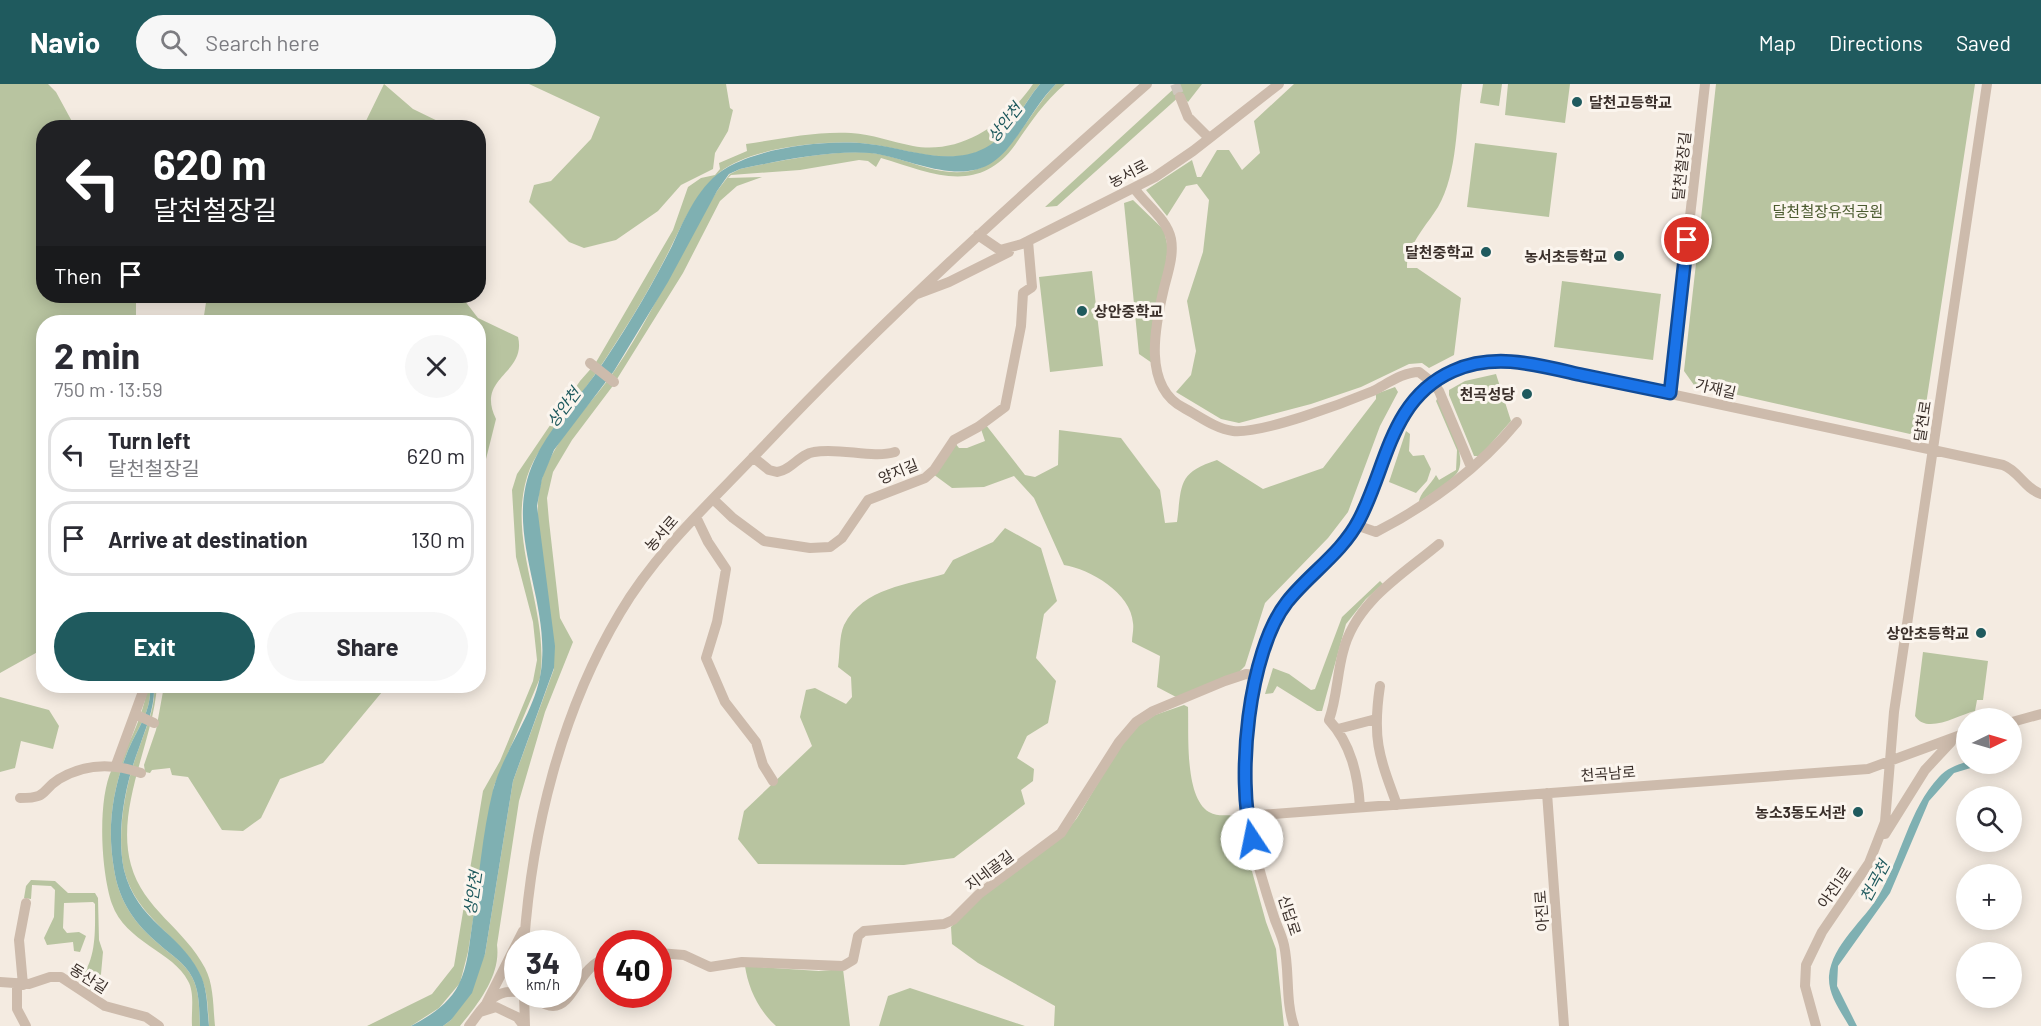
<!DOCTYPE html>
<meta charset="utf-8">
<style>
body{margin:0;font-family:Barlow,"Noto Sans KR",sans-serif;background:#f7f7f7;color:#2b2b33;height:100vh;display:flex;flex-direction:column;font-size:22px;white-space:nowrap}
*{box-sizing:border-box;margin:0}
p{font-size:20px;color:#7c7c81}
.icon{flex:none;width:33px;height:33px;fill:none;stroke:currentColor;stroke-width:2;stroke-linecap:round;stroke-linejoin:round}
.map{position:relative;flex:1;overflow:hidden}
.details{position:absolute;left:36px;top:231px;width:450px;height:378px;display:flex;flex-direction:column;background:#fff;border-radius:24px;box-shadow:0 3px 15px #0003}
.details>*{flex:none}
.hud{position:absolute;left:36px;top:36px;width:450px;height:183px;border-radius:24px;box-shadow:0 3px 15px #0003;background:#202124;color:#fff;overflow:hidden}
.needle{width:39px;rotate:85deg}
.buttons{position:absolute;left:1956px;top:624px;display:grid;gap:12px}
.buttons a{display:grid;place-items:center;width:66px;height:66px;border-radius:50%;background:#fff;box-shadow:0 3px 15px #0003;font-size:30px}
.speed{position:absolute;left:504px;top:846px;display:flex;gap:12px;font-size:30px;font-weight:700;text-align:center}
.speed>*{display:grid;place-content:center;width:78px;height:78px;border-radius:50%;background:#fff;box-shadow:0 3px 15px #0003;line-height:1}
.speed small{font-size:15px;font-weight:400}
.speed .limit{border:9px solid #d22;background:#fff;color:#111}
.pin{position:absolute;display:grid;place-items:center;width:51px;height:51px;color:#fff;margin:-26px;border:3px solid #fff;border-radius:50%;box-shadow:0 2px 6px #0007}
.me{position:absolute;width:66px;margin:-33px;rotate:349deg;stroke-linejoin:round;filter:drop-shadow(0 0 4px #0008)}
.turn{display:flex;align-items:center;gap:21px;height:126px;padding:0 18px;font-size:27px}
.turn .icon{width:78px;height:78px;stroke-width:2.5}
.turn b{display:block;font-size:42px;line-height:51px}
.then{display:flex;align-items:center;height:57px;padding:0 18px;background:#0003;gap:12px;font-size:22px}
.round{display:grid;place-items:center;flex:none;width:63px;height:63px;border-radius:32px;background:#f7f7f7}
.head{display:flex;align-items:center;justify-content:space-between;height:102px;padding:0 18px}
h1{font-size:36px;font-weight:700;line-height:45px}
.cta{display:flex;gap:12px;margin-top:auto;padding:12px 18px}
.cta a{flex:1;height:69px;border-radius:36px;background:#1f5a5e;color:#fff;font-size:24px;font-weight:700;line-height:69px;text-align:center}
.cta a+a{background:#f7f7f7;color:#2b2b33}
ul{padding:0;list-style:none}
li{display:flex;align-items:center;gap:18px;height:75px;margin:0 12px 9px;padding:0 6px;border:3px solid #e1e1e2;border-radius:24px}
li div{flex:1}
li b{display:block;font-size:22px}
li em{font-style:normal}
header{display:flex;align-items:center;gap:36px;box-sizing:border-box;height:84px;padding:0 30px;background:#1f5a5e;color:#fff}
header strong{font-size:28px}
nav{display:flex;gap:33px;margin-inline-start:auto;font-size:21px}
.search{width:420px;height:54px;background:#f7f7f7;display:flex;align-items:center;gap:15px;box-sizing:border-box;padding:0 21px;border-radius:33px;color:#7c7c81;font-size:22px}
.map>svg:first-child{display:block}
</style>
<header>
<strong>Navio</strong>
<div class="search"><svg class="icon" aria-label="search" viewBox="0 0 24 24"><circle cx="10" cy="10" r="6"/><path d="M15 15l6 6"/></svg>Search here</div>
<nav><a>Map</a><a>Directions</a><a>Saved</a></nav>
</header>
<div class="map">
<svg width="2041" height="942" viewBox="0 0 2041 942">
<rect width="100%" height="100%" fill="#f4ebe1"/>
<!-- green -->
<path fill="#b8c4a0" d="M0 0H48L56 8 75 43 44 44V212H136V238H44L43 565 0 589Z
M384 0 413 25 450 43H363Z
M529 0H726L730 24 733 26 728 47 715 69 713 85 681 101 658 127 616 156 584 164 569 158 529 118 534 101 551 97 591 55 600 33Z
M1033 0H1040C1022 21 1011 50 987 64 950 84 906 64 868 60 831 55 750 63 720 88 696 109 684 137 670 165 655 195 638 225 619 254 602 281 583 308 563 334 550 353 534 370 527 393 507 460 550 526 540 594L494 702 468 868 460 899 439 924 411 942H367L432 910 454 882 483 707 500 677 533 597 537 576 533 538 516 473 512 406 517 390 580 297 595 280 673 146 688 103 701 94 715 91 720 85 719 79 747 67 746 60C780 55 816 47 851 49 872 50 892 58 913 62 962 71 1007 38 1033 0Z
M1056 0H1065C1044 18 1030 39 1015 61 978 112 931 89 881 74L876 83 868 77 859 76 800 86 731 91 728 94 762 93 737 102 720 117 683 189 612 303 572 356 553 388 547 414 549 437 560 534 573 558 545 628 519 717 497 861C501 891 478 920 460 942H443L451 936 485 870 513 697 554 585 538 442C537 420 538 399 548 379 564 344 594 317 615 286 654 229 680 165 717 107L730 90 740 85C776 77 838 65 872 69 906 73 945 98 980 84 1013 71 1031 25 1056 0Z
M1179 0H1202L1188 18 1181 11 1057 122 1045 123Z
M1294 0H1462C1456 38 1458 89 1438 123 1427 141 1406 162 1407 184H1417L1461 214 1454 271 1429 284 1422 279 1409 280 1361 303 1311 320 1239 339 1221 335 1176 308 1191 291 1196 267 1187 217 1203 168 1209 116 1197 100 1186 102 1167 132 1146 106 1192 76 1197 93H1201L1217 66H1229L1242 86 1260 69 1254 37Z
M1483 0H1502L1499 22 1480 19Z
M1508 0H1570L1565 39 1505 31Z
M1716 0H1975L1923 340 1910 350 1694 301 1684 287Z
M1475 59 1557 69 1549 133 1467 123Z
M1133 116 1164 146 1168 164 1152 279 1139 270 1124 119Z
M1092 187 1103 282 1050 288 1039 193Z
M1562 197 1661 210 1653 276 1554 263Z
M207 212 239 214 242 212H461L478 234 518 253C527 290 475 293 496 335L479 403 478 238H203Z
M1496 290 1511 337 1480 372H1474L1449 311V306L1465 297Z
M1395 303 1398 308 1380 342 1348 428 1328 454 1265 519 1245 582 1239 588 1178 614 1157 603 1160 572 1132 558C1132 552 1134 545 1133 539 1131 509 1090 485 1064 481L1034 414 1014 392 984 403 952 404 933 390 955 359 959 364H967L985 357 981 345 986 341 1025 391 1035 393 1058 381 1059 346 1121 354 1160 406 1165 439 1177 438C1182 401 1177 389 1217 376L1263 405 1323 384 1376 315V310Z
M1438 313C1445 331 1469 372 1457 389 1448 401 1431 409 1419 418 1419 410 1431 400 1436 391L1439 396 1456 386 1457 366 1436 317Z
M1406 347 1410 350 1409 367 1413 372 1424 371 1431 385 1427 397 1416 409 1389 398Z
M1005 444 1041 464 1057 517 1044 530 1036 574 1056 597 1048 639 1027 652 1017 674 1034 685 1033 697 1021 706 1025 720 954 774 904 781 758 780 738 755 744 727 812 662 800 633 806 606 815 604 846 620 852 613 851 593 838 583C840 571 839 552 844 541 864 503 908 501 944 490L953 476 993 458Z
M1380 497 1383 500 1366 515 1346 540 1322 627H1317L1277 602 1273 609 1265 610 1273 584 1289 590 1311 606 1315 605 1342 533Z
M1923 568 1988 577 1983 616H1977L1975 627C1958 631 1927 651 1915 632Z
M148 602H150C152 628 136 646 127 669 112 707 107 745 114 785 119 818 135 840 160 861 171 871 185 879 192 893 200 908 199 926 200 942H192C191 928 195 909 188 897 174 868 125 858 112 820 101 788 97 716 112 685 116 678 121 672 125 666 136 646 144 624 148 602Z
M154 602H157C153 658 115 724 131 781 143 825 185 845 205 884 214 901 213 923 215 942H209C208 929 208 914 204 901 189 853 134 838 123 781 117 744 126 698 139 664 146 644 156 623 154 602Z
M164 602H376L382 608 323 679 280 695 261 734 243 747 222 746 188 693 172 691 170 684 152 686 150 689 145 688 144 681 156 646Z
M0 613 49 626 59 642 53 665 21 657 15 684 0 688Z
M1184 621 1188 623C1189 649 1184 713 1209 728 1219 734 1228 729 1237 733L1266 838 1276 865 1284 942H1054L1055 922 978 879 952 860 951 843 980 812 1064 750 1077 734 1119 664 1138 642 1155 631Z
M31 796 55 797 68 809H95L98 814 99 856 103 868 101 890 92 907 81 901 79 896C97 876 95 846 95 820L93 818 64 819 63 844 67 849 79 848 86 852 80 868 74 867 73 858 47 861 44 854 54 833 55 806 51 802 32 801 31 815 24 814 26 802Z
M745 882 819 887 843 885 850 942H776C759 927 748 904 745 882Z
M910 904 1025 942H879L888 912Z"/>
<!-- water -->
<path fill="#7fb0b2" d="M1040 0H1056C1033 22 1016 63 993 78 961 100 915 78 882 71 846 63 777 77 740 85L729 90 717 107 668 198 614 287 554 366 542 395 537 422 555 562 554 584 513 697 485 870 472 909 451 936 443 942H411C430 932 449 920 459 900 468 882 469 861 472 842 479 797 482 750 493 706 505 662 540 623 542 577 547 509 503 444 534 377 548 346 574 319 594 292 623 251 649 207 672 162 685 134 699 99 728 83 763 63 829 55 869 60 906 64 949 83 985 64 1011 51 1022 21 1040 0Z
M150 602H154C155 623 146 644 139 664 125 700 116 748 124 786 137 838 179 848 199 888 208 904 207 924 209 942H200C199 926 200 908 192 893 185 879 171 871 160 861 135 840 119 818 114 785 107 745 112 707 127 669 136 646 152 628 150 602Z
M1966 678 1984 680 1954 689 1929 717 1890 809 1838 882 1837 902 1857 942H1849C1840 926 1828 911 1829 892 1832 860 1864 837 1879 811 1901 774 1909 725 1939 693 1946 685 1956 681 1966 678Z"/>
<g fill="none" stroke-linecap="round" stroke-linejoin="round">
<!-- minor-tunnel -->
<path stroke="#cfc6bd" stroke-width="10" stroke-dasharray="10 5" stroke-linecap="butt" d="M1175 0 1180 13"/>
<!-- minor -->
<path stroke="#cdbbac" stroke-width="10" d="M1180 13 1188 33 1209 54
M1134 104C1145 120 1167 135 1171 155 1174 171 1168 188 1164 204 1155 242 1142 303 1184 324 1199 332 1216 345 1233 347 1262 350 1344 319 1373 307 1387 300 1403 288 1419 288L1433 299 1439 307 1471 383
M978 151 1000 166 1022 160 1155 93 1193 67 1279 0
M917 210 949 198 1009 168
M590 279 614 298
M1670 309 1705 0
M753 373 769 386 777 388C792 386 799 370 814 368 840 363 872 375 895 368
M713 415 733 434 764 457 810 464 830 463 842 454 868 416 925 394 934 386 954 356 978 343 1005 323 1021 242 1023 209 1032 203 1028 157
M696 433 708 458 726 485 717 538 706 574 725 618 756 658 763 681 773 697
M1356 441 1376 448C1429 421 1480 383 1517 338
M1380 602C1372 655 1379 672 1397 721
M137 631 154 639
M2012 638 2041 630
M1338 645 1376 635
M116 681 145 602
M1547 709 1564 942
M20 714C49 714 40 707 59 695 86 679 113 679 141 689
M1360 723C1358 691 1351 660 1329 636 1337 614 1337 590 1343 568 1355 518 1402 491 1439 460
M1247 732 1868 685 1966 649
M1885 750 1925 686 1951 658
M524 860C532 746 561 628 620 529 657 466 713 416 763 363 884 235 1015 116 1147 0
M658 869 684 871 710 883 742 878 843 882 853 876 858 852 864 847 944 840 953 836 979 810 1061 749 1119 658 1136 638 1153 627 1225 597 1246 590 1258 591
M0 898 29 900 50 893H61L105 922 146 933 159 942
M17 900V925L26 942
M23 901 19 856 26 819
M524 910 525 942
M526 910C534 914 544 922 553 922 574 922 578 882 608 873
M485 922 523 847
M480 928 496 923 517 933 524 942
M469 942C483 924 492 905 518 908
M1294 942C1285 916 1290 888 1284 861 1282 852 1278 844 1275 836 1265 806 1256 775 1249 744 1236 687 1250 583 1278 531 1300 491 1346 470 1363 426 1375 400 1382 372 1394 346 1418 297 1467 272 1521 278L2003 381C2019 387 2024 404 2041 410
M1816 942 1805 902 1806 881 1822 848 1869 779 1885 738 1894 628 1987 0"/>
</g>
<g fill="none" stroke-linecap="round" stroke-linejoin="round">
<!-- route casing -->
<g stroke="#114b97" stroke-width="15">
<path id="route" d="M1252 755C1236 695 1248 568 1287 518 1309 490 1342 469 1359 436 1387 383 1390 315 1453 287 1495 268 1538 281 1582 291 1611 297 1641 303 1670 309L1687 156"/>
</g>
<!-- route -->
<use href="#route" stroke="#1a73e8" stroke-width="10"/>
</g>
<!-- markers -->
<g fill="#1f5a5e" stroke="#fbf5ee" stroke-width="2">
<circle cx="1577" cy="18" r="6"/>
<circle cx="1486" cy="168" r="6"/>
<circle cx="1619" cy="172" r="6"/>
<circle cx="1082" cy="227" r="6"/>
<circle cx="1527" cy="310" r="6"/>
<circle cx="1981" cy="549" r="6"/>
<circle cx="1858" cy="728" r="6"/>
</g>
<g text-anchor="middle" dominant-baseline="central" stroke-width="6" stroke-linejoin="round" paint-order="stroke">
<!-- poi labels -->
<g font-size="15" font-weight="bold" fill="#3b302b" stroke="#fbf5ee" text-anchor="end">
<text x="1589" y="18" text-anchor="start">달천고등학교</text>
<text x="1474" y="168">달천중학교</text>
<text x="1607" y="172">농서초등학교</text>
<text x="1094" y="227" text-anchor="start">상안중학교</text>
<text x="1515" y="310">천곡성당</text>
<text x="1969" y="549">상안초등학교</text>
<text x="1846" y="728">농소3동도서관</text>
</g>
<!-- street labels -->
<g font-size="15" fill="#3b302b" stroke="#fbf5ee">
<text transform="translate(1681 82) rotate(-84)">달천철장길</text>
<text transform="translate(1128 89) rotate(-28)">농서로</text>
<text transform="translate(1716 304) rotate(13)">가재길</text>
<text transform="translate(1922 337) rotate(-81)">달천로</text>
<text transform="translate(898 387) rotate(-22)">양지길</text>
<text transform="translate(661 449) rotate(-49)">농서로</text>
<text transform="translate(1608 689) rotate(-4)">천곡남로</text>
<text transform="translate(989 786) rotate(-37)">지네골길</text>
<text transform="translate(1834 803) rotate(-55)">아진1로</text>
<text transform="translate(1541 827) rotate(-94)">아진로</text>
<text transform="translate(1290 831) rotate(72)">신답로</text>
<text transform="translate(89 894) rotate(32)">동산길</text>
</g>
<!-- park labels -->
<g font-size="15" fill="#4a5a2e" stroke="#fbf5ee">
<text x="1828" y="127">달천철장유적공원</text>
</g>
<!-- water labels -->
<g font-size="16" font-style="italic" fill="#1f5a5e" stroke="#fbf5ee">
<text transform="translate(1004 38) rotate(-52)">상안천</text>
<text transform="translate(563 323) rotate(-53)">상안천</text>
<text transform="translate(1874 797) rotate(-62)">천곡천</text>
<text transform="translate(472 809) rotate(-82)">상안천</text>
</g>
</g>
</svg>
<div class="buttons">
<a><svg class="needle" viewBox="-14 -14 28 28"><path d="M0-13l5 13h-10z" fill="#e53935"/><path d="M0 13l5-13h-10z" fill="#7c7c81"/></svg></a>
<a><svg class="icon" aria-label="search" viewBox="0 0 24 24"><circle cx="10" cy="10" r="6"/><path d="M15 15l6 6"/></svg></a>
<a>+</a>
<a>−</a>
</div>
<div class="speed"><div>34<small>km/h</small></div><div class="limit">40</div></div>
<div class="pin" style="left:1687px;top:156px;background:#d93025"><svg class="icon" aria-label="arrive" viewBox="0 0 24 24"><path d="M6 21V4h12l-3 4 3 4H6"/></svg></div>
<svg class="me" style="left:1252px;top:755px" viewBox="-20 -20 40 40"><circle r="19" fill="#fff"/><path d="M0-13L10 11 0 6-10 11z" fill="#1a73e8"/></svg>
<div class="hud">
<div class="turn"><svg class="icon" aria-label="left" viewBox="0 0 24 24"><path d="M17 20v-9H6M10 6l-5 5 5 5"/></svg><div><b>620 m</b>달천철장길</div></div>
<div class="then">Then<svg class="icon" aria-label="arrive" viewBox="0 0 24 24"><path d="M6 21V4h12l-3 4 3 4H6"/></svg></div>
</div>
<section class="details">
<div class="head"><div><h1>2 min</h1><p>750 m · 13:59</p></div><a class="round"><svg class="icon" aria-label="close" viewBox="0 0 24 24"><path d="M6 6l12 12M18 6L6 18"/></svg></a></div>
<ul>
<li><svg class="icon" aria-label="left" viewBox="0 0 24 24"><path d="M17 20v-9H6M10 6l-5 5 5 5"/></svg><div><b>Turn left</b><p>달천철장길</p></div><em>620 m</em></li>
<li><svg class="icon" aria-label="arrive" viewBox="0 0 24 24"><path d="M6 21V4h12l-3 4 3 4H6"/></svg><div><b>Arrive at destination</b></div><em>130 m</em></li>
</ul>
<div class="cta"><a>Exit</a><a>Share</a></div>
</section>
</div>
